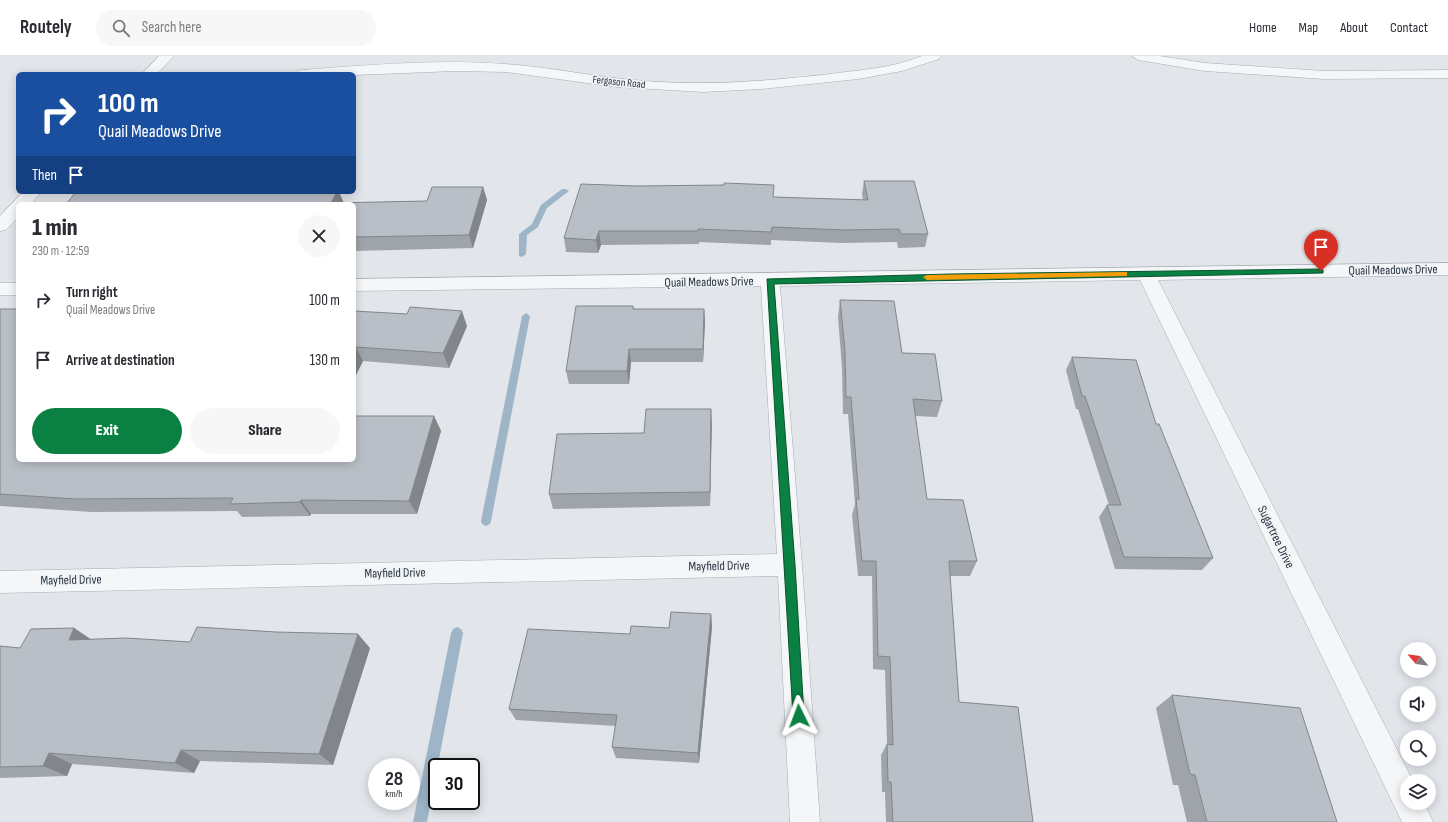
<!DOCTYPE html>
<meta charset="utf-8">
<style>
body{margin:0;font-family:"Sofia Sans Condensed",sans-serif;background:#f7f7f7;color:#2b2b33;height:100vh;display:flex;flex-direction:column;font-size:15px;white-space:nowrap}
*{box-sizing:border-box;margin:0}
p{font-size:13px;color:#7c7c81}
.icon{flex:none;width:22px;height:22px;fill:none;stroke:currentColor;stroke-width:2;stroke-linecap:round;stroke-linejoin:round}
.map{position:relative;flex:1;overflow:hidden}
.drawer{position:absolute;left:16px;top:146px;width:340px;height:260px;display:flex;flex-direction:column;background:#fff;border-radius:6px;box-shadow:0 2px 10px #0003}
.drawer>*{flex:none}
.guide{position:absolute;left:16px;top:16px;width:340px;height:122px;border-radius:6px;box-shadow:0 2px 10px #0003;background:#1a4fa0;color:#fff;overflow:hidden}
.needle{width:26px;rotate:299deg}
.controls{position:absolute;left:1400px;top:586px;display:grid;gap:8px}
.controls a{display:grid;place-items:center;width:36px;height:36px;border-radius:50%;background:#fff;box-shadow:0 2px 10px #0003;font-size:20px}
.speed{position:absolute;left:368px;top:702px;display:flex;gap:8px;font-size:20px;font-weight:700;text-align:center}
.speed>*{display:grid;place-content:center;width:52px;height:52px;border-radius:50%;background:#fff;box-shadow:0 2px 10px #0003;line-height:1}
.speed small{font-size:10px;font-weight:400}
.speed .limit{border:2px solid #111;border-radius:6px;background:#fff;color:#111}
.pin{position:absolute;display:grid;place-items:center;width:34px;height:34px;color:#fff;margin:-41px -17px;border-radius:50% 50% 50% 0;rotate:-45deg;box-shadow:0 0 4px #0007}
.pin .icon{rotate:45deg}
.me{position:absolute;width:44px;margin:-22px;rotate:357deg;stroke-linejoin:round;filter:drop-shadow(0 0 3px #0008)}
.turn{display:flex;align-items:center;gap:14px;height:84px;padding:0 16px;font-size:18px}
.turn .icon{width:52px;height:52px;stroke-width:2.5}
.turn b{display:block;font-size:28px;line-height:34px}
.then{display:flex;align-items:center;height:38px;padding:0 16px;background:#0003;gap:8px;font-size:15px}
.round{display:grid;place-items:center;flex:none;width:42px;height:42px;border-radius:21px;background:#f7f7f7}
.overview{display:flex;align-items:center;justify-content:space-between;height:68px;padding:0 16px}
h1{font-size:24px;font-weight:800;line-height:30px}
.button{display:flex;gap:8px;margin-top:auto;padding:8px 16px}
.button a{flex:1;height:46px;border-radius:24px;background:#0b8043;color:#fff;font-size:16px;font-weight:800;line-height:46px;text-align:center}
.button a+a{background:#f7f7f7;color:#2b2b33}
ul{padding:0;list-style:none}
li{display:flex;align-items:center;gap:12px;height:60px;padding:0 16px}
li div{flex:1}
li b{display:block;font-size:15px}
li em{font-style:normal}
header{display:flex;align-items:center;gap:24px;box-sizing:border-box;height:56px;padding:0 20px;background:#fff;border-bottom:1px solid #e1e1e2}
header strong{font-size:19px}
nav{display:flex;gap:22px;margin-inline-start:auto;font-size:14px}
.search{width:280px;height:36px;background:#f7f7f7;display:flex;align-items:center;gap:10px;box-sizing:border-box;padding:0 14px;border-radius:22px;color:#7c7c81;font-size:15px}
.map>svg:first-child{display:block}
</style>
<header>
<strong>Routely</strong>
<div class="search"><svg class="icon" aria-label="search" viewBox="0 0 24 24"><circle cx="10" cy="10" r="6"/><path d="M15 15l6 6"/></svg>Search here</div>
<nav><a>Home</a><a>Map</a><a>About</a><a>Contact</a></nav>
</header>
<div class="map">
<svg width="1448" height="766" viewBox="0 0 1448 766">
<rect width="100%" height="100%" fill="#e2e5ea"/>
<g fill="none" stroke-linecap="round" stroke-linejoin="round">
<!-- stream -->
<path fill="#9eb5c8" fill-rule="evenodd" d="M562 133H565L569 135 547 152 538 171 527 179 526 198 522 201 519 200V178L532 168 541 149Z
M526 257 530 260 491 465 490 468 486 470 482 468 481 465 522 260Z
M457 571 461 573 463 577 427 766H413L451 577 453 573Z"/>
<!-- service casing -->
<g stroke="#a7acb4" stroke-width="1">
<path id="service" d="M1132 0H1160L1205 7 1324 15 1448 14V22L1324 23 1205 15 1138 4Z"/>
</g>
<!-- minor casing -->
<g stroke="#a7acb4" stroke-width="1">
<path id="minor" d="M159 0H174L157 18H142Z
M922 0H941L939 3 902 15 858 23 761 33 703 36 617 31 506 16 455 15 354 19 295 18 297 15 302 14C370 9 438 3 505 8 552 11 598 22 645 25 707 30 769 25 830 18 860 14 893 12 922 0Z
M23 136H41L31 148H18V161L6 174 0 175V160Z
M1448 207V219L1158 224 1413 725H1407V747H1424L1433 766H1402L1140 224 780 230 802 509 820 766H790L778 520 0 537V515L777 498 761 230 354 235V223Z
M0 227H18V239H0Z"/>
</g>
<!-- service -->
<use href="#service" fill="#f4f6f8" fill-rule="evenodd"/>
<!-- minor -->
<use href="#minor" fill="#f4f6f8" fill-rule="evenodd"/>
</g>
<!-- wall -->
<path fill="#9fa4aa" d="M864 125 928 178 925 191 898 192 897 186 842 187 771 184V189L699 186V188L601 189 598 197 566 196 564 182 773 141 863 144 862 138Z
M483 131 487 144 473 192 354 195V148L344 147 427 145Z
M840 244 902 297 942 345 937 361 915 360 927 443 977 505 970 520H950L959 646 1033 766H886L885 736H882L881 699 887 688 885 614 873 613 872 520H858L852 459 855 448 848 358H843L842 312 838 261Z
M633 250 634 253H704L705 266 703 306H631L629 328H569L566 315Z
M0 253 18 404 434 360 441 375 417 458H311L310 460 242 461 237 455 92 456 0 450Z
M354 255 467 270 449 312 363 305 354 323Z
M1072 301 1156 368 1213 502 1202 514 1115 513 1099 461 1107 449H1109L1078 353H1076L1066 314Z
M711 353 710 450 553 453 549 438 644 377Z
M711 558 712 571 699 707 616 702 612 691 616 670 516 664 509 653 630 578 669 572Z
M74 572 90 583 370 592 333 709 200 705 194 717 72 708 67 720 0 722V590L20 592Z
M1172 639 1337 766H1187L1178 729H1173L1156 652Z"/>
<!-- shaded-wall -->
<path fill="#82868b" d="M483 131 487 144 473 192 469 179Z
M337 136H339L344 147H331Z
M599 175 601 189 598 197 596 184Z
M704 253 705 266 703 306V293Z
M462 255 467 270 449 312 443 297Z
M356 291 363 305 354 323V294Z
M629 293 631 306 629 328 627 315Z
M711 353 712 369 710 450V436Z
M434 360 441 375 417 458 409 445Z
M301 444 311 458 310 460 300 446Z
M711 558 712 571 699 707 698 697Z
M74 572 95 586 69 584Z
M358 578 370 592 333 709 319 698Z
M181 694 200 705 194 717 175 707Z
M49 697 72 708 67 720 43 710Z"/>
<!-- building -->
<path fill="#b9bfc6" stroke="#82868b" d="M864 125H914L928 178H901L899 173 844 174 772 171 771 176 698 173V175H599L596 184 564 182 581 128 637 130 724 129V127L774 129 773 141 868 144Z
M432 131H483L469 179 354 181V148H66L76 136H337L331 147 427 145Z
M840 244 894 245 902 297 935 298 942 345 913 343 927 443 963 444 977 505H949L959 646 1018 651 1033 766H893L891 726H888L887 688 893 689 890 601 878 600 876 505H862L856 443H859L851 341H846L845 295Z
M576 250H633V253H704L703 293H629L627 315H566Z
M410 251 462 255 443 297 356 291 354 294V255L407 258Z
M0 253H18V404H354V360H434L409 445 301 444 300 446 230 448 233 442 76 443 0 438Z
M1072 301 1136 304 1156 368H1159L1213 502 1124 501 1107 449H1121L1085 340H1082Z
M646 353H711L710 436 549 438 557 378 644 377Z
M671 556 711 558 698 697 612 691 617 659 509 653 528 573 630 578 631 570 669 572Z
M197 571 276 576 358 578 319 698 181 694 175 707 49 697 43 710 0 711V590L20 592 31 573 74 572 69 584 126 582 190 586Z
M1172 639 1300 652 1337 766H1207L1195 719 1190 718Z"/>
<!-- route -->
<path fill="#0b8043" stroke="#07532c" d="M1321 213 1323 214V217L774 228 795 509 804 660 803 664 799 666 795 664 793 660 767 223 950 218Z"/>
<!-- slow -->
<path fill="#f59e0b" d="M1124 216H1127V220L927 224 923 221 927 219Z"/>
<g text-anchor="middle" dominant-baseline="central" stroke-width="3" stroke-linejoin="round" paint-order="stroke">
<!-- far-street labels -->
<g font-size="11" fill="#2a3441" stroke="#f1f4f7">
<text transform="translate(619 26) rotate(6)">Fergason Road</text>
</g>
<!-- street labels -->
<g font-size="13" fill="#2a3441" stroke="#f1f4f7">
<text transform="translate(1393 214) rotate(-1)">Quail Meadows Drive</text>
<text transform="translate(709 226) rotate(-1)">Quail Meadows Drive</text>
<text transform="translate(1276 481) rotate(64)">Sugartree Drive</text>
<text transform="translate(719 510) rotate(-1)">Mayfield Drive</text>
<text transform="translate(395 517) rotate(-1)">Mayfield Drive</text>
<text transform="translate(71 524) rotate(-1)">Mayfield Drive</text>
</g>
</g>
</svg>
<div class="controls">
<a><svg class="needle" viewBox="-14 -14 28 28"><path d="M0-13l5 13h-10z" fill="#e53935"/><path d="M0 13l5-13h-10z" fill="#7c7c81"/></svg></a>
<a><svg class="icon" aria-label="sound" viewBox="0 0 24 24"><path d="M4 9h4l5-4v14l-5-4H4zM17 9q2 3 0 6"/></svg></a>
<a><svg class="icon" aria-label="search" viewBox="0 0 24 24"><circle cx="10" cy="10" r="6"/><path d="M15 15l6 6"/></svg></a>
<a><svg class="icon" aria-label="layers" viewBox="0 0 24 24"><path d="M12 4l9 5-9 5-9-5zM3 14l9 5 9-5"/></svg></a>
</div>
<div class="speed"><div>28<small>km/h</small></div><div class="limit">30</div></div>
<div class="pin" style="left:1321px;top:215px;background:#d93025"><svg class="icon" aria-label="arrive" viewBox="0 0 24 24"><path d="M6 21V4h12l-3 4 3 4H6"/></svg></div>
<svg class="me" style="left:799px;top:660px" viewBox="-20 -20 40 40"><path d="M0-17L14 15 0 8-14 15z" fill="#0b8043" stroke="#fff" stroke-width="4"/></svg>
<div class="guide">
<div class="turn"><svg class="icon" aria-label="right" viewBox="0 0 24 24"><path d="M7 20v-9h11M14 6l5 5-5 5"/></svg><div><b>100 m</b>Quail Meadows Drive</div></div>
<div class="then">Then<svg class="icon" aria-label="arrive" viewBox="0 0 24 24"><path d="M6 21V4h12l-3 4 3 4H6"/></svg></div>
</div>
<section class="drawer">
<div class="overview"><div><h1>1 min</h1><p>230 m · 12:59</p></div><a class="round"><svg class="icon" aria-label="close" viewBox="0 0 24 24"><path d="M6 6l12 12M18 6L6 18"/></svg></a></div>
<ul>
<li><svg class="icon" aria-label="right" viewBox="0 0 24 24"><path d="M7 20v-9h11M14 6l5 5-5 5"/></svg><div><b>Turn right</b><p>Quail Meadows Drive</p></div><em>100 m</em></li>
<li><svg class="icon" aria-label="arrive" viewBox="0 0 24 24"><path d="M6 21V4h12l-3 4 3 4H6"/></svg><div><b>Arrive at destination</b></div><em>130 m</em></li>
</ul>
<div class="button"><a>Exit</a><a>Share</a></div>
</section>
</div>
